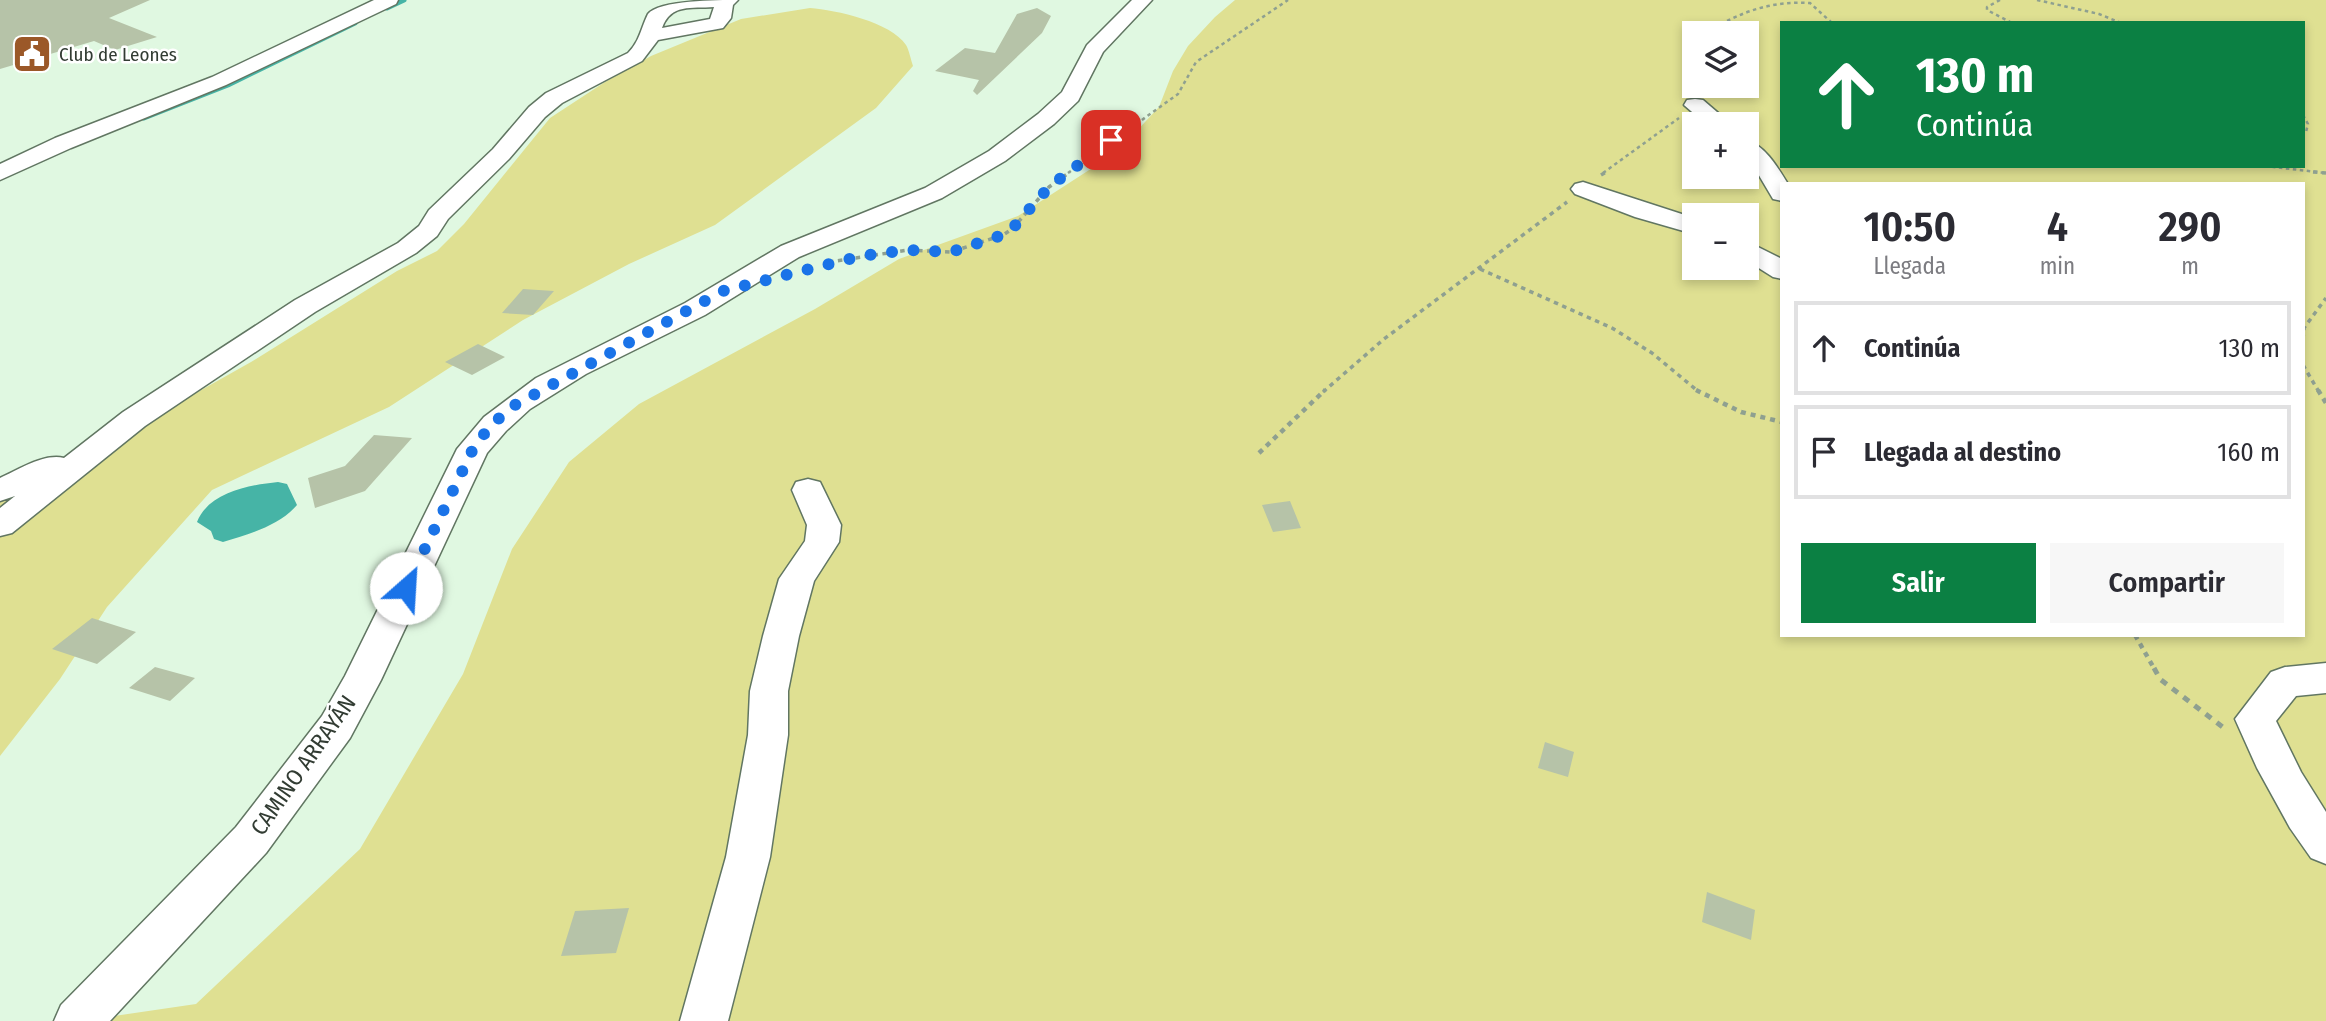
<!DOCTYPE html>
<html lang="es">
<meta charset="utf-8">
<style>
body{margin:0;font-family:"Fira Sans Condensed",sans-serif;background:#f7f7f7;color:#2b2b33;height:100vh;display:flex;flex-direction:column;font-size:26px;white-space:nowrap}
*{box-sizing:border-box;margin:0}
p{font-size:23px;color:#7c7c81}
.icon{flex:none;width:38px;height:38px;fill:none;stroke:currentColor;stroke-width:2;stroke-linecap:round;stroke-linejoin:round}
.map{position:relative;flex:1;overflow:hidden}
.details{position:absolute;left:1780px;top:182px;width:525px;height:455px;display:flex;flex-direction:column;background:#fff;border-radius:0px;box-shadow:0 4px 10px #0003}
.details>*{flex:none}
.guide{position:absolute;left:1780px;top:21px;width:525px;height:147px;border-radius:0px;box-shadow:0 4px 10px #0003;background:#0b8043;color:#fff;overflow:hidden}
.buttons{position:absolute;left:1682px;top:21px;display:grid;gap:14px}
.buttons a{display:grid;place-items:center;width:77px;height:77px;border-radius:0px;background:#fff;box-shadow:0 4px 10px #0003;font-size:35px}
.pin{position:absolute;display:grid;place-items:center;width:60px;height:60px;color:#fff;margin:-30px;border-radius:14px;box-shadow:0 4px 10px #0006}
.me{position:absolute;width:77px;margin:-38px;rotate:26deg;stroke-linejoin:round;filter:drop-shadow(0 0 5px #0008)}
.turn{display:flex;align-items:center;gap:24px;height:147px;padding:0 21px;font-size:32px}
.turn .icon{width:91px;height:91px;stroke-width:2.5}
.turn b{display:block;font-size:49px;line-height:60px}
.eta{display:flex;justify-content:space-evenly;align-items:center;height:119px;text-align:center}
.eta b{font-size:42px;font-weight:600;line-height:49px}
.primary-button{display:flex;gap:14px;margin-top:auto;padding:14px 21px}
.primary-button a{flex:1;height:80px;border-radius:0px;background:#0b8043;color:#fff;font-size:28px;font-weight:600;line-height:80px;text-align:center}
.primary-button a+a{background:#f7f7f7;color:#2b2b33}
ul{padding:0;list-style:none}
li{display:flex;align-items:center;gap:21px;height:94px;margin:0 14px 10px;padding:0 7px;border:4px solid #e1e1e2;border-radius:0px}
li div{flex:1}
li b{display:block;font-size:26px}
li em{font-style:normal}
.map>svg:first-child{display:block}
</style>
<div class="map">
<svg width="2326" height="1021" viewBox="0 0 2326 1021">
<rect width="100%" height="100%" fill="#e0f8e1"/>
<!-- green -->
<path fill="#dfe092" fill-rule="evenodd" d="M1235 0H2326V1021H80L196 1004 360 849 463 674 512 549 569 462 639 404 815 309 899 259 1018 216 1117 152 1159 107 1173 71 1188 46 1215 17ZM1782 23H2303V166H1782ZM1694 33H1746V86H1694ZM1694 124H1746V177H1694ZM1782 184H2303V635H1782ZM1694 215H1746V268H1694Z
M810 8C836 10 891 22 906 45 909 50 911 60 913 66L876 108 715 225 629 264 523 320 389 407 212 490 107 607 60 679 0 756V495L77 460 251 362 397 271 437 251 464 224 550 118 605 82 651 56 741 19Z"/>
<!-- water -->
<path fill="#46b4a6" d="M278 482 287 484 297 505C279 526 249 534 223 542L214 539 211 531 197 522C209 492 249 485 278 482Z"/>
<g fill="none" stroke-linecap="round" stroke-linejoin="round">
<!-- stream -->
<path stroke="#46b4a6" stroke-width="5" d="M387 8 404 0
M144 118 228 85 355 23"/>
</g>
<!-- building -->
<path fill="#b6c3a8" d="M0 0H150L109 18 157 37 115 50 94 41 0 69Z
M1037 8 1051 16 1042 33 977 95 973 91 979 80 935 71 965 48 995 53 1017 14Z
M523 289 554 291 533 315 502 313Z
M478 344 505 357 472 375 445 362Z
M374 435 412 438 365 491 315 508 308 478 345 466Z
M1290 501 1301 528 1273 532 1262 505Z
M92 618 136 632 97 664 52 649Z
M155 667 195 678 170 701 129 688Z
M1545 742 1574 752 1568 777 1538 768Z
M1707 892 1755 910 1751 940 1702 922Z
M629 908 616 953 561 956 575 911Z"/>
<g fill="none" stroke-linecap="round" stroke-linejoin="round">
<!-- minor casing -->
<g stroke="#617662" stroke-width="3">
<path id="minor" d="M374 0H398L396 4 226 85 71 148 0 180V164L55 138 212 77Z
M738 0 733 5 731 18 723 28 658 40 642 61 562 103 545 117 509 159 448 219 437 236 416 253 315 312 145 426 12 533 0 536V508L15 496 0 501V478C18 470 44 453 64 458L123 412 295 300 398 243 419 226 429 210 493 149 529 107 546 93 628 53C640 41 641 28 648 14 659 0 717 0 738 0ZM714 7 710 19 662 28C671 3 691 9 714 7Z
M1132 0H1152L1103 52 1078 101 1054 124 1005 161 942 198 799 257 705 315 586 374 530 409 506 431 487 453 381 680 350 738 266 853 110 1021H54L61 1005 236 827 322 716 345 676 457 449 484 417 536 378 685 303 781 246 925 188 989 151 1038 114 1062 92 1087 45Z
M1695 99 1703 100 1731 124H1706L1684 105 1687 100Z
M1746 140C1765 145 1778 168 1788 184H1782V201L1773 199 1757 172 1746 161Z
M1583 182 1694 218V234L1635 217 1575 194 1571 189 1575 184Z
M1746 241 1782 259V279L1773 277 1746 260Z
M808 479 820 482 841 525 839 542 814 581 799 636 788 691V735L770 857 728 1021H680L726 857 748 735 750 691 763 636 779 579 805 541 807 525 792 490 796 482Z
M2326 663V693L2296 696 2276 721 2301 772 2326 812V864L2311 858 2290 828 2257 768 2235 719 2271 672 2285 667Z"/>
</g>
<!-- path-far3 -->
<path stroke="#8fa090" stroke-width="2.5" stroke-dasharray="3.5 3.5" stroke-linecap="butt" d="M2000 0 1987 7V10L2012 23
M2037 0 2099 14 2121 23
M1729 33 1725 22C1752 8 1779 1 1810 3L1832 23
M2303 115 2308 124 2306 132 2303 133
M2265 166 2326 173
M1068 173 1178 94 1196 62 1288 0
M1603 173 1679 118"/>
<!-- path-far2 -->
<path stroke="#8fa090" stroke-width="3.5" stroke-dasharray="4.5 4.5" stroke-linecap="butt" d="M2313 172 2326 173
M1601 175 1606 172
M829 262 908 250 951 252 1003 235 1012 229 1049 187 1070 172
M1480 269 1612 328 1652 353 1699 392
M2303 339 2304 328 2326 298
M2303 365 2319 392
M1323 392 1384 339 1567 202"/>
<!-- path-far1 -->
<path stroke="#8fa090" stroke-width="4.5" stroke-dasharray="5 5" stroke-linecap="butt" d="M1696 390 1741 412 1782 422
M2318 390 2326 403
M1259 453 1325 390
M2135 635 2155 670"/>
<!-- path -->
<path stroke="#8fa090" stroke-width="5" stroke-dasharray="7 7" stroke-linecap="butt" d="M2154 668 2160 679 2224 728"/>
<!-- minor -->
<use href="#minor" fill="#fff" fill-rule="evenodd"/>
</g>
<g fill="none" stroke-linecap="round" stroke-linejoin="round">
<!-- route -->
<path stroke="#1a73e8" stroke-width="12" stroke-dasharray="0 21.6" d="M406 588 473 449 490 426 515 405 723 291 861 256 908 250 951 252 1003 235 1012 229 1049 187 1111 140"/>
</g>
<!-- icons -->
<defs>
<g id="civic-square" transform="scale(2.0125)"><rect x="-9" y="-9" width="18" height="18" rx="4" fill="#9b5828" stroke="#fff"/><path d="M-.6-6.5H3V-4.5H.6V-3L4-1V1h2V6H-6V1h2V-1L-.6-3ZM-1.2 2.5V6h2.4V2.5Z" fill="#fff"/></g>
</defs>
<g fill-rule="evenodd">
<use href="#civic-square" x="32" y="54"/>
</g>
<g text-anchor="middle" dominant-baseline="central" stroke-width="5" stroke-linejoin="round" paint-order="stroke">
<!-- far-poi labels -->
<g font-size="19" fill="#323c33" stroke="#fff" text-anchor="start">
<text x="59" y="54">Club de Leones</text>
</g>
<!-- street labels -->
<g font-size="23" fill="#323c33" stroke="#fff">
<text transform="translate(303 765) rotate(-55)">CAMINO ARRAYÁN</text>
</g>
</g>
</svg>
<div class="buttons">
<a><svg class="icon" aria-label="layers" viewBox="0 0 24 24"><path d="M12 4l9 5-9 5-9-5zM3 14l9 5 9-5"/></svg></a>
<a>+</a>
<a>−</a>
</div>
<div class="pin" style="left:1111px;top:140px;background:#d93025"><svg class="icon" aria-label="arrive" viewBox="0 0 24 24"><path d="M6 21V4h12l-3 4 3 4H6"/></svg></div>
<svg class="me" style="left:406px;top:588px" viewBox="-20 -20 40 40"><circle r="19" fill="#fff"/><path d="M0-13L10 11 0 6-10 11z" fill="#1a73e8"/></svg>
<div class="guide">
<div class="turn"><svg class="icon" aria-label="ahead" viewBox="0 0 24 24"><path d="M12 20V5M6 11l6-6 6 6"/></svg><div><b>130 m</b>Continúa</div></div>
</div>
<section class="details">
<div class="eta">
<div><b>10:50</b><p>Llegada</p></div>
<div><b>4</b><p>min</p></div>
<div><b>290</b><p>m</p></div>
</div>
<ul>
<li><svg class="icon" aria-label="ahead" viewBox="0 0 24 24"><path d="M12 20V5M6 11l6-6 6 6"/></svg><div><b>Continúa</b></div><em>130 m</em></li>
<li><svg class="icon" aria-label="arrive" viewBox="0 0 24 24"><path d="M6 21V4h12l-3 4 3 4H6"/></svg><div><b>Llegada al destino</b></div><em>160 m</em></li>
</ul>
<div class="primary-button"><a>Salir</a><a>Compartir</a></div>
</section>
</div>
